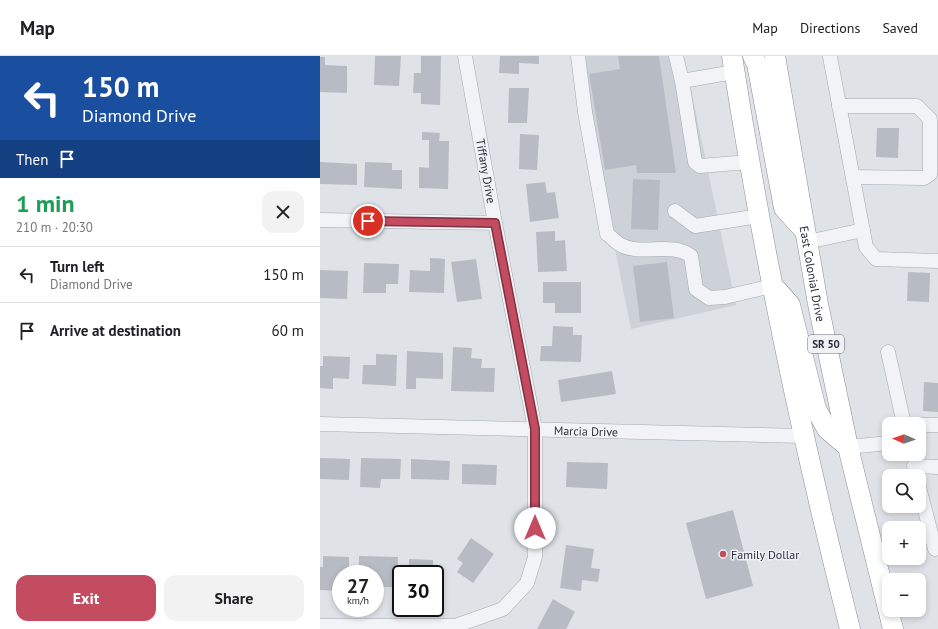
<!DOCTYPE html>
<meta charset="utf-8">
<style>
body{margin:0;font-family:"PT Sans",sans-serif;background:#f2f2f2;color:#202124;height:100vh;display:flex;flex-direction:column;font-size:15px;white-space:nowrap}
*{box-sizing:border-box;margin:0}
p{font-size:13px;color:#757577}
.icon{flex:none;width:22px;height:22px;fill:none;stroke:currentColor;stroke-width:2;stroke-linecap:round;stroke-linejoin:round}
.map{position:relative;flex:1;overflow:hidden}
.sheet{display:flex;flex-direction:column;background:#fff;width:320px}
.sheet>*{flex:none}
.banner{background:#1a4fa0;color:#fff;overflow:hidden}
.needle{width:26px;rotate:272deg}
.controls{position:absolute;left:562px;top:361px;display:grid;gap:8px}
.controls a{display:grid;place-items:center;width:44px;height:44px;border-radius:8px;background:#fff;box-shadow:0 2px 6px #0003;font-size:20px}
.speed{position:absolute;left:12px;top:509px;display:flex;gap:8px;font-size:20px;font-weight:700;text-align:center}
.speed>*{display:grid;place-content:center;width:52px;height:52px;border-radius:50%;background:#fff;box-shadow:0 2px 6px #0003;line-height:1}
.speed small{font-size:10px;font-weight:400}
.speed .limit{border:2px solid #111;border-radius:6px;background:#fff;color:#111}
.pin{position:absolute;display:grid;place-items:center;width:34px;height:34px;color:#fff;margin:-17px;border:2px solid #fff;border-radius:50%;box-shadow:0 1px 4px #0007}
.me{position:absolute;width:44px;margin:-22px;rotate:0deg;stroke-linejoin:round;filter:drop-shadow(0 0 3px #0008)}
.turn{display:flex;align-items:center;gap:14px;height:84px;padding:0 16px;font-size:18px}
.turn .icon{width:52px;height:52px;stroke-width:2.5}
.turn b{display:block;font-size:28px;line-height:34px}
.then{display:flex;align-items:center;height:38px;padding:0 16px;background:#0003;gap:8px;font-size:15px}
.round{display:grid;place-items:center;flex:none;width:42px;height:42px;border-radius:12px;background:#f2f2f2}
.summary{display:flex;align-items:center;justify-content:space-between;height:68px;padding:0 16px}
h1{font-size:24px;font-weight:600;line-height:30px;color:#1e9e55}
.cta{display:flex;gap:8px;margin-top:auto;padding:8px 16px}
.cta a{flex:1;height:46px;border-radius:12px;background:#c44c61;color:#fff;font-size:16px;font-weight:600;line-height:46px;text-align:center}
.cta a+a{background:#f2f2f2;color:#202124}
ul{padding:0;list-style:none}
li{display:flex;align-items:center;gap:12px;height:56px;padding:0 16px;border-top:1px solid #e0e0e0}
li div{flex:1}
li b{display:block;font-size:15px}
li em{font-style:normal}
header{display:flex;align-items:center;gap:24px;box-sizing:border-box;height:56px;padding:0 20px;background:#fff;border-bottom:1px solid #e0e0e0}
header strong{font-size:19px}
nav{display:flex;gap:22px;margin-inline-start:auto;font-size:14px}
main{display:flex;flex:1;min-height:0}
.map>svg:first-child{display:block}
</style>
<header>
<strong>Map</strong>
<nav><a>Map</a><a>Directions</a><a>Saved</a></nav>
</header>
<main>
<section class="sheet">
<div class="banner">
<div class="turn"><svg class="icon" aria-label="left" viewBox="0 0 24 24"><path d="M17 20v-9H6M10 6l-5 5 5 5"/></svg><div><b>150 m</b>Diamond Drive</div></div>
<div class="then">Then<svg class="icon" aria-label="arrive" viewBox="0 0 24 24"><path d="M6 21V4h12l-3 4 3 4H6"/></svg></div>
</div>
<div class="summary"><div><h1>1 min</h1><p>210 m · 20:30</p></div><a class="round"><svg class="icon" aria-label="close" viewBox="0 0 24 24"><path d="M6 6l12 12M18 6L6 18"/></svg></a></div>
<ul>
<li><svg class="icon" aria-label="left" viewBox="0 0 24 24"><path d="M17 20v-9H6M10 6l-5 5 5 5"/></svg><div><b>Turn left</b><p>Diamond Drive</p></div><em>150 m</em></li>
<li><svg class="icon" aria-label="arrive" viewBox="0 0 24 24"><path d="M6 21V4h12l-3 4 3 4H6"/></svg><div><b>Arrive at destination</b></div><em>60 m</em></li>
</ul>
<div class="cta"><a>Exit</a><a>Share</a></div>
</section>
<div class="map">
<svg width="618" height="573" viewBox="0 0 618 573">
<rect width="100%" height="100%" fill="#dfe2e7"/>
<!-- built -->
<path fill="#cdd2d9" d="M256 0H364L416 249 311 273Z"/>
<!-- building -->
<path fill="#b7bcc4" d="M55 0H81L79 30 54 29Z
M101 0H121L120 49 101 48V37H93L94 17H101Z
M180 0H219V8L199 7V18L179 17Z
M298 0H339L356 117H317L316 109 285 114 269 18 300 13Z
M0 1H5V9L27 10V37L0 36Z
M189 32H209L207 67H188Z
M557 72H579L578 102 556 101Z
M102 76 120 77 119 85H129L128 133 99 132V111L109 112V84H102Z
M200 78 219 79 217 114 199 113Z
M0 106 37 108V129L0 128Z
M45 106 72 107V114H82V133L44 131Z
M313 123 340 124 338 174 311 173Z
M225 126 227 137 235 136 239 162 210 166 206 128Z
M235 175V185L245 184 247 215 218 216 216 176Z
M110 202 125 203 124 237 89 236 90 214 110 215Z
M156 203 162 243 137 246 131 206Z
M347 206 354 262 320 266 313 210Z
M44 207 79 208 78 228H66V237H43Z
M0 214 28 215 27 243 0 242Z
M588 216 610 217 609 246 587 245Z
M223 226H261V257H235V247H223Z
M233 270 253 271V279H262L261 306 220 305 221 290H232Z
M133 291 152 292 151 302 162 303 161 312H175L174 336 131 335Z
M87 295 123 297V323L96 322V333H86Z
M56 298 77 299 76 330 42 328 43 309H56Z
M3 300 30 301 29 323 13 322V333L0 332V310H3Z
M292 315 296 338 241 346 238 324Z
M604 326 618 327V356L603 355Z
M0 402 30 403 29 424 0 423Z
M41 402 81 403 80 423H61L60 432 40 431Z
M91 403 130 405 129 424 91 423Z
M247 406 288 407 287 433 246 431Z
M142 408 177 409 176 429 142 428Z
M413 454 433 530 386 543 366 467Z
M151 482 174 498 153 527 137 516 143 507 137 503Z
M246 489 274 493 271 512 280 513 278 526 262 524 261 535 240 532Z
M3 500 29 501V518H21V535L0 534V511H3Z
M39 500 78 501 77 531H55V518H39Z
M89 503 113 504V512L124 513 123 534 115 533V518H89Z
M233 543 255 556 246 573H217Z"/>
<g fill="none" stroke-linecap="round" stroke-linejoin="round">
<!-- minor casing -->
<g stroke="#a5a9b1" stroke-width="15">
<g id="minor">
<path d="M258 0 265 56 287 178C291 181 295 185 299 188 321 201 351 185 371 200L376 233 389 242 405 241 452 230"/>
<path d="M356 0 362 25 375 106 380 110 429 106"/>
<path d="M510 1 546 191 556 203 618 205"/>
<path d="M362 25 414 16"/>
<path d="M519 50H597L610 63V118L604 122 533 121"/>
<path d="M355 155 375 170 439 160"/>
<path d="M0 164 175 167"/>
<path d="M487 186 543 174"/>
<path d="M568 296 584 368"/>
<path id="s1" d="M0 368 483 380"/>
<path d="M599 369H618"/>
<path d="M528 391 569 387"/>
<path d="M594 410 618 411"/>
<path d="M599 431 615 493"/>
<path d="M0 570H135L183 553 207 527 215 501V373L175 167 145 0"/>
</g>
</g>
<!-- highway casing -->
<g stroke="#87909d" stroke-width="21">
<g id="highway">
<path d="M412 0C442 193 482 384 530 573"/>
<path d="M433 0 437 8 464 152 484 174"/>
<path id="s2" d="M455 0 498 248 528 391 573 573"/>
<path d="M457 234 470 249 496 353 507 373 528 391"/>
</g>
</g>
<!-- minor -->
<use href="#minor" stroke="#f1f3f6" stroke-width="14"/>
<!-- highway -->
<use href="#highway" stroke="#fff" stroke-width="20"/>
</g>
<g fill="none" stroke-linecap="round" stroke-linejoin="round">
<!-- route casing -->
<g stroke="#7f313f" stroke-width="10">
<path id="route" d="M48 165 175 167 215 373V472"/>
</g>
<!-- route -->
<use href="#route" stroke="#c44c61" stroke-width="7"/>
</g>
<!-- markers -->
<circle fill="#c44c61" stroke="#eef1f5" stroke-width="1.5" cx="403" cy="498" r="4"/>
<g text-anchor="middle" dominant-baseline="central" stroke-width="3" stroke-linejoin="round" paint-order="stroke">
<!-- shield labels -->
<rect fill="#eef1f5" stroke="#646b74" stroke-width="1" x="488" y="279" width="36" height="18" rx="3"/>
<g font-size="11" font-weight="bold" fill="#29313d">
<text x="506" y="288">SR 50</text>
</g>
<!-- street labels -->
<g font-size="12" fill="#29313d" stroke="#eef1f5">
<text transform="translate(166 115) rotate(80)">Tiffany Drive</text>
<text stroke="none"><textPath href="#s2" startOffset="221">East Colonial Drive</textPath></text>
<text stroke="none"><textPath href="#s1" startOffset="266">Marcia Drive</textPath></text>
</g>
<!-- poi labels -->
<g font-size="12" fill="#29313d" stroke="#eef1f5" text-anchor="start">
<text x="411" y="498">Family Dollar</text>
</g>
</g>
</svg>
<div class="controls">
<a><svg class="needle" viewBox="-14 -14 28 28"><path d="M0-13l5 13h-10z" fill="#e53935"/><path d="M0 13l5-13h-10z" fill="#757577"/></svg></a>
<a><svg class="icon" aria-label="search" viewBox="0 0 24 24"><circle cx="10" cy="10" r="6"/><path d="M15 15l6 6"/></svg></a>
<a>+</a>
<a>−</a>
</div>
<div class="speed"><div>27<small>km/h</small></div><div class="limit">30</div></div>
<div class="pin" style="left:48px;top:165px;background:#d93025"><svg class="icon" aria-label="arrive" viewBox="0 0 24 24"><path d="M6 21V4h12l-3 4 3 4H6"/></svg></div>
<svg class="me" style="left:215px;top:472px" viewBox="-20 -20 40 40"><circle r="19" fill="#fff"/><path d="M0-13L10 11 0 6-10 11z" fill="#c44c61"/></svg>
</div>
</main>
